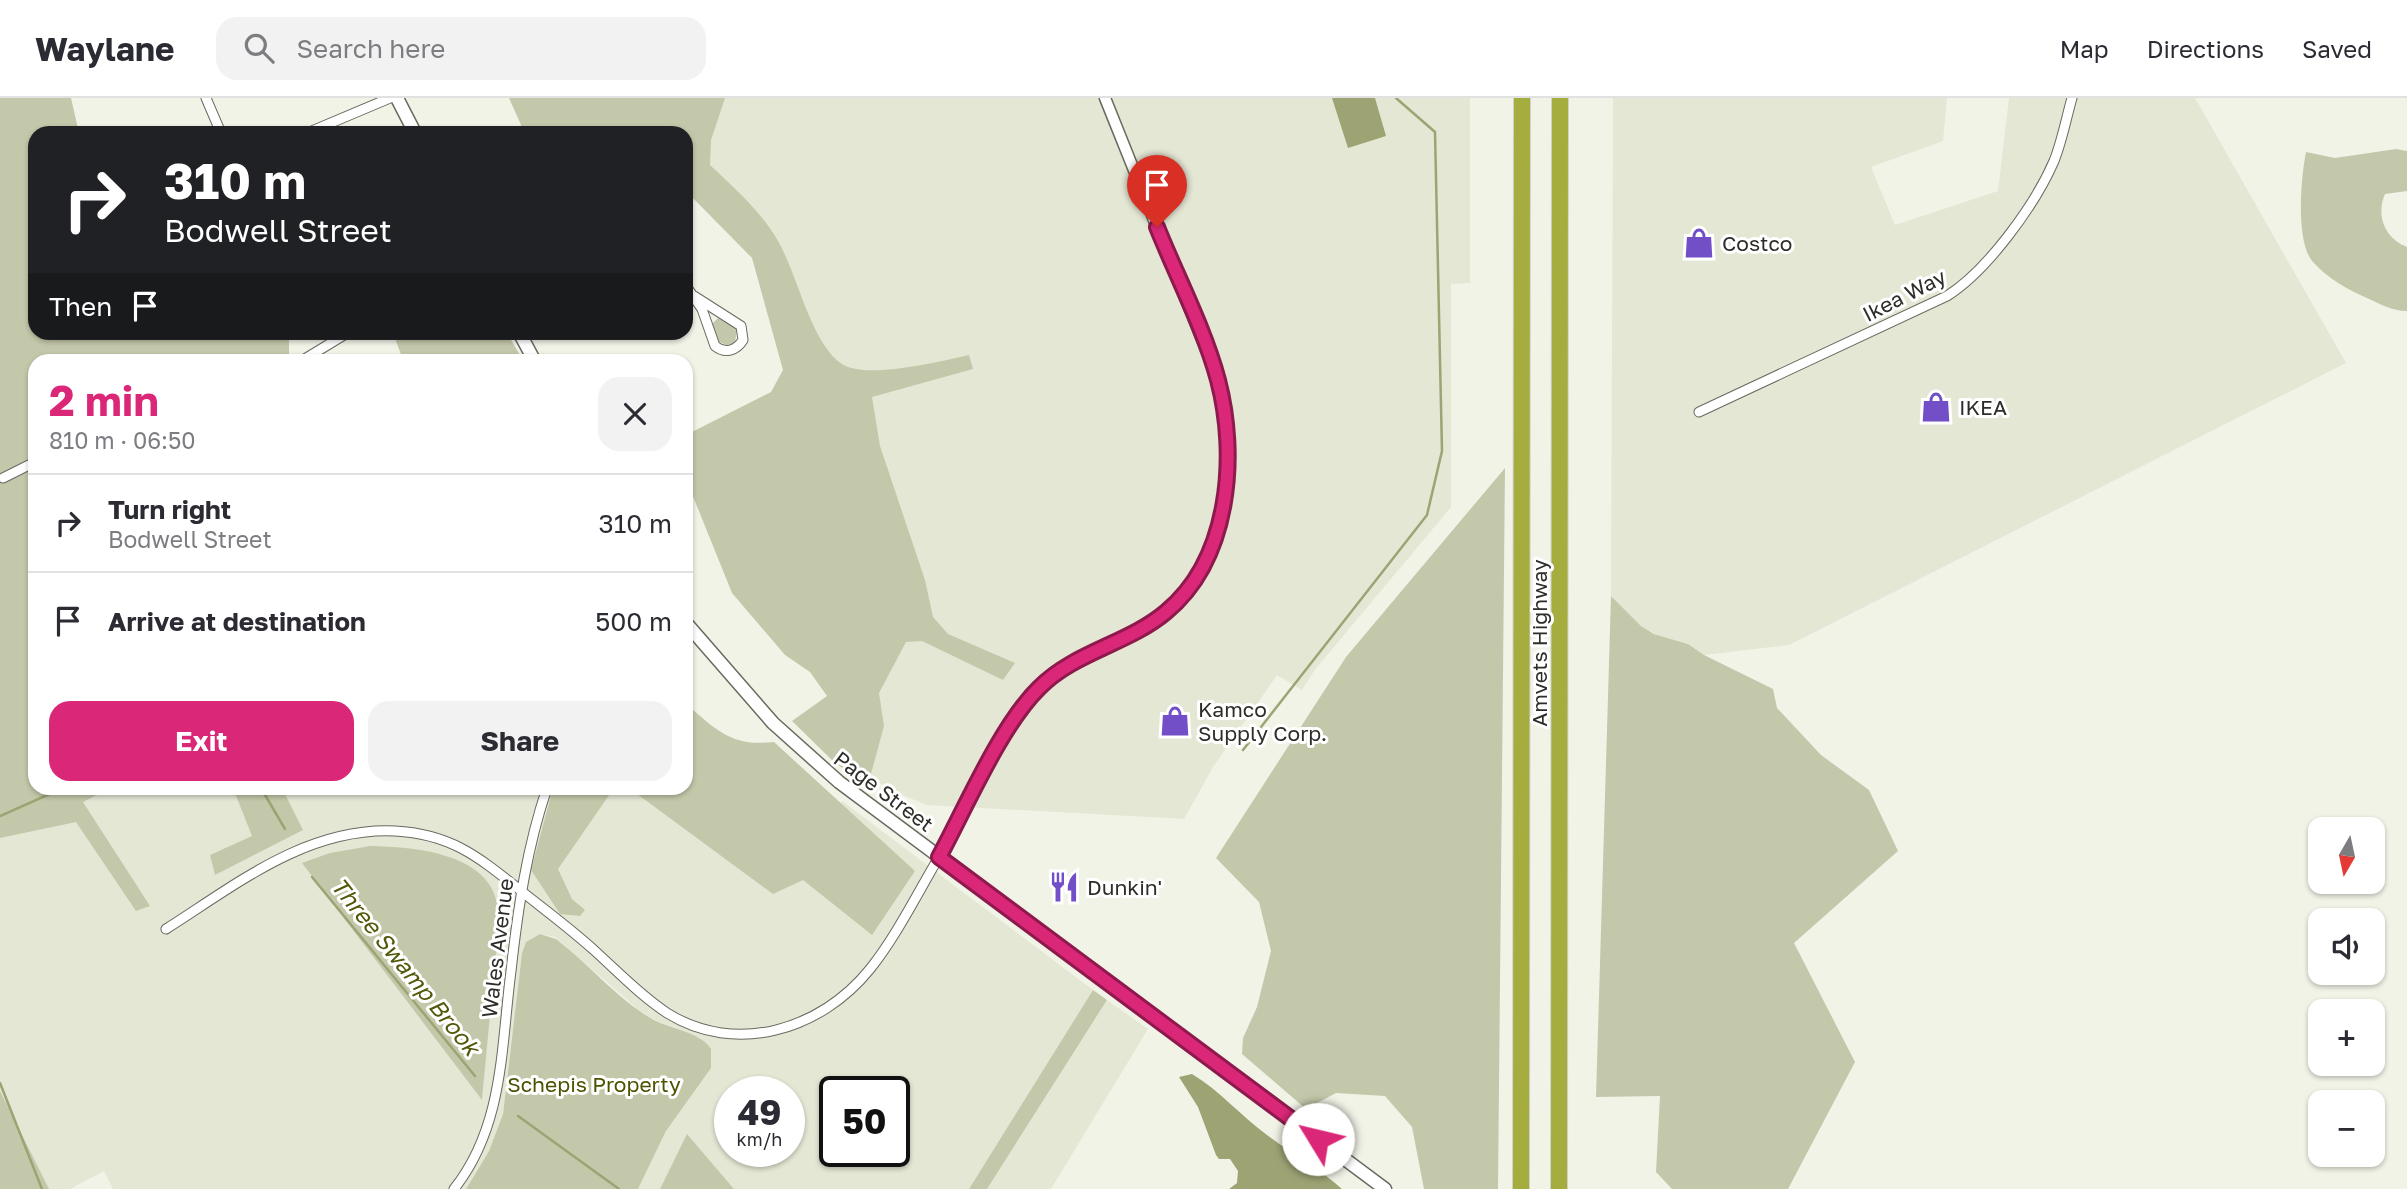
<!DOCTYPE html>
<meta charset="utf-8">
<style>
body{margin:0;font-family:"Golos Text",sans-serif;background:#f2f2f3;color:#2b2b33;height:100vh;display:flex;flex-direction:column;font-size:26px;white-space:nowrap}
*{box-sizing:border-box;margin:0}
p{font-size:23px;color:#7c7c81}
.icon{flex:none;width:38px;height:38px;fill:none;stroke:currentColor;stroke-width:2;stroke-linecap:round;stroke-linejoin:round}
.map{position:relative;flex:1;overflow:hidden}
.sheet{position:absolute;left:28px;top:256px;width:665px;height:441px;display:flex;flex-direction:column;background:#fff;border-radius:21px;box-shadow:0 2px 5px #0004}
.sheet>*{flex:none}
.banner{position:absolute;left:28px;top:28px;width:665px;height:214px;border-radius:21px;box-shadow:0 2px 5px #0004;background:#202124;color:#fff;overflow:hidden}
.needle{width:46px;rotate:189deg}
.fabs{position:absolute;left:2308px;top:719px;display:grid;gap:14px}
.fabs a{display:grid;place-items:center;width:77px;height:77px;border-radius:14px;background:#fff;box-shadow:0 2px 5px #0004;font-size:35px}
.speed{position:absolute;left:714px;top:978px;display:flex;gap:14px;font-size:35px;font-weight:700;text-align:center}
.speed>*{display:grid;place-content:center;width:91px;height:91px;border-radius:50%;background:#fff;box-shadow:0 2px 5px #0004;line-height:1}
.speed small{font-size:18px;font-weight:400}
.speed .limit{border:4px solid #111;border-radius:10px;background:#fff;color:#111}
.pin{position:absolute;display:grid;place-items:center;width:60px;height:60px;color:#fff;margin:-72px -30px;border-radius:50% 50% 50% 0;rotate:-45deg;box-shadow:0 0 7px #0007}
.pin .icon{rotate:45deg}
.me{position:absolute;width:77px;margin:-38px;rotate:306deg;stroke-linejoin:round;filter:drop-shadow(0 0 5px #0008)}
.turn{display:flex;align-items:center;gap:24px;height:147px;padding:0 21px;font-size:32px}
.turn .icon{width:91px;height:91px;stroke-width:2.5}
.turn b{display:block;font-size:49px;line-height:60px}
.then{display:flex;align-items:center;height:66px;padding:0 21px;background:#0003;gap:14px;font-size:26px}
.round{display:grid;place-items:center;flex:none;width:74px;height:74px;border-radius:21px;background:#f2f2f3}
.summary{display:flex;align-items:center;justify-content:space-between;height:119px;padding:0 21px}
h1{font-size:42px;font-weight:700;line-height:52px;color:#db2777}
.primary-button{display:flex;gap:14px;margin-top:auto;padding:14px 21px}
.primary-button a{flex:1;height:80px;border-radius:21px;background:#db2777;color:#fff;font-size:28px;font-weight:700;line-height:80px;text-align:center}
.primary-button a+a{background:#f2f2f3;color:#2b2b33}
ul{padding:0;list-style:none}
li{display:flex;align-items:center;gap:21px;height:98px;padding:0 21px;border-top:2px solid #e1e1e2}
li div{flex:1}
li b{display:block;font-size:26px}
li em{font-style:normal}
header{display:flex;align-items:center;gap:42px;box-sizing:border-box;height:98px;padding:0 35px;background:#fff;border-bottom:2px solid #e1e1e2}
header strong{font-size:33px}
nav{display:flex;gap:38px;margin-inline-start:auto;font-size:24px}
.search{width:490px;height:63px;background:#f2f2f3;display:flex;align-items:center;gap:18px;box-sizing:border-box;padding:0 24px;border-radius:21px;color:#7c7c81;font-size:26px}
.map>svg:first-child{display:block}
</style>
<header>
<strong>Waylane</strong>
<div class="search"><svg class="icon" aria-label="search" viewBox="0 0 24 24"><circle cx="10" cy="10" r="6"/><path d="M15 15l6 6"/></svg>Search here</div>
<nav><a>Map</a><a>Directions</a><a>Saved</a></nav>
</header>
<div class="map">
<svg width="2407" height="1091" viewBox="0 0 2407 1091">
<rect width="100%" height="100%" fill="#f1f3e7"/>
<!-- built -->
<path fill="#e4e7d4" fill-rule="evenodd" d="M704 0H1470V185L1451 186V409L1314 573 1302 592 1277 577 1213 669 1184 721 927 707 895 694 852 669 864 544 757 158 686 93Z
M1613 0H1947L1943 43 1871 69 1895 127 1998 93 2009 0H2195L2346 265 1789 547 1704 557 1688 546 1655 536 1641 528 1611 498Z
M35 690H686L787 776 842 703 1093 892 969 1091H734L687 1037 660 1091H638L666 1033 697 989 701 940 669 930 640 913 555 839 540 836 526 844 522 855 503 1016 489 1053 466 1091H113L104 1073 70 1091H0V699ZM433 755 464 765 480 777 494 795 498 808 482 1001 411 907ZM730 994H789V1054H730ZM835 994H894V1054H835Z
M1107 902 1148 931 1051 1091H987Z"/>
<!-- green -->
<path fill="#c4c8aa" d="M0 0H71L79 35H35V234L294 235 289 240V262H35V690H110L83 704 150 808 136 813 76 724 0 740Z
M509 0H725L711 42 710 67C734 90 761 113 778 143 797 175 811 246 842 266 867 282 941 263 969 257L973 271 872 299 880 348 925 482 933 519 948 536 1015 565 1003 582 922 543 906 544 879 595 884 628 868 687 835 665 792 623 827 598 810 574 785 557 732 495 686 381V337L771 294 783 272 752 160 686 93V35H520L521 27Z
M2396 51 2407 53V93L2385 96C2376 117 2384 140 2407 149V213C2392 213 2380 206 2367 200 2348 192 2327 180 2313 164 2295 144 2301 79 2306 54L2335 60Z
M718 220 737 231 735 245 727 247 719 244 712 226Z
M393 235 508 237 523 262H403Z
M1505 370 1498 1091H1424L1412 1029 1385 998 1336 995 1306 1011 1242 956 1243 940 1257 909 1271 853 1259 804 1216 760 1346 559Z
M1611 498 1641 528 1654 536 1688 546 1704 557 1773 591 1777 610 1821 657 1869 692 1898 753 1794 845 1855 964 1788 1091H1672L1656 1074 1660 998 1596 999Z
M686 606C717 632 731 649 774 644L915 773 872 837 803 782 773 796 629 690H686Z
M233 690H282L303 732 215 777 210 757 252 738Z
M553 690H614L558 771 572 801 585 812 580 818 560 816 531 772Z
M370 748C413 749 491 754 498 810 501 831 496 853 494 874 490 917 486 959 482 1002L302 765 330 755Z
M540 836 556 841C589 866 617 901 654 922 670 931 701 934 711 951V970L666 1033 638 1091H466L489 1053 503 1016 522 855 526 844Z
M1093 892 1107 902 987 1091H969Z
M0 993 49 1091H0Z
M687 1036 734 1091H660Z"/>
<!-- water -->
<path fill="#9ea374" d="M1332 0H1375L1386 38 1348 50Z
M1192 976C1219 992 1241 1018 1267 1037 1292 1056 1319 1070 1342 1091H1229L1237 1085 1238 1073 1230 1061H1219L1216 1057 1198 1009 1179 979Z"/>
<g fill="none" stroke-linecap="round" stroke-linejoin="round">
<!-- stream -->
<path stroke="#9ea374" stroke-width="2.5" d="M1243 652 1427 417 1442 353 1435 34 1396 0
M261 690 285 731
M0 718 63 690
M312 779 475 978
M0 985 42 1091
M518 1018 619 1091"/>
<!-- minor casing -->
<g stroke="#686a60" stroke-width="11">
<path id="minor" d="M206 0 221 35
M307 35 390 0
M686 188 702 211 715 248C725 256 736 253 743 242L741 228 694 198
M212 262H233
M303 262 349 234
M1699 314 1947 198C1987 173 2035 107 2054 63 2062 43 2066 21 2072 0
M3 380 35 364
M166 831C237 786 307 729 395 733 454 736 482 762 525 796 549 815 573 833 595 853 618 874 641 898 667 915 736 958 821 932 870 871 897 837 917 796 939 759
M454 1091C504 1028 501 949 511 873 518 810 527 749 547 690"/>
</g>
<!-- tertiary casing -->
<g stroke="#686a60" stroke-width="13">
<path id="tertiary" d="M939 759C965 711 1001 628 1038 590 1066 562 1106 553 1139 533 1228 481 1239 372 1217 279L1105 0"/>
</g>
<!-- secondary casing -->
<g stroke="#686a60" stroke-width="15">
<path id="secondary" d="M397 0 415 35
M519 234 534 262
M686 525 773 625 839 684 1385 1091"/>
</g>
<!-- motorway casing -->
<g stroke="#d1d1d0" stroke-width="18">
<path id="motorway" d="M1521 1091 1522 0
M1559 1091 1560 0"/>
</g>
<!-- minor -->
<use href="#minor" stroke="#fff" stroke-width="9"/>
<!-- tertiary -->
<use href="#tertiary" stroke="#fff" stroke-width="10"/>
<!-- secondary -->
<use href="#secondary" stroke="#fff" stroke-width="12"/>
<!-- motorway -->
<use href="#motorway" stroke="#a5ad3e" stroke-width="16"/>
</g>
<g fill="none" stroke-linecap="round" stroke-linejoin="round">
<!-- route casing -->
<g stroke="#8e194d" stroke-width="18">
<path id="route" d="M1157 129C1177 179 1204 230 1218 282 1238 358 1230 461 1166 514 1128 546 1074 554 1039 590 1001 627 965 711 939 759L1318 1041"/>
</g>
<!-- route -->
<use href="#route" stroke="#db2777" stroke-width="12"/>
</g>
<!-- icons -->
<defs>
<g id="shop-bare" transform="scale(2.415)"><path d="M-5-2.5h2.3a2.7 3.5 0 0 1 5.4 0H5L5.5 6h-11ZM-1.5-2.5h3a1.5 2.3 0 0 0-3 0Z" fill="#724ec7" stroke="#fff" stroke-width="2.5" paint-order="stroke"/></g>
<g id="restaurant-bare" transform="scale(2.415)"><path d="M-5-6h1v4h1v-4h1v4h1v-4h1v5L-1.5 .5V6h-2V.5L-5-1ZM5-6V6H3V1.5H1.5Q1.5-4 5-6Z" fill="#724ec7" stroke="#fff" stroke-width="2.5" paint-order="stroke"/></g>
</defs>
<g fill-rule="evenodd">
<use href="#shop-bare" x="1699" y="145"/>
<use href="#shop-bare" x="1936" y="309"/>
<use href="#shop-bare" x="1175" y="623"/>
<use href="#restaurant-bare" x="1064" y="789"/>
</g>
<g text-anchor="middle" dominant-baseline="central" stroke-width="6" stroke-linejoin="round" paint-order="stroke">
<!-- poi labels -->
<g font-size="21" fill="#2d2d29" stroke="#fff" text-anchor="start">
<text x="1722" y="145">Costco</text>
<text x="1959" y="309">IKEA</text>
<text x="1198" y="611">Kamco<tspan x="1198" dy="24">Supply Corp.</tspan></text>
<text x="1087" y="789">Dunkin'</text>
</g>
<!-- street labels -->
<g font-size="21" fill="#2d2d29" stroke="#fff">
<text transform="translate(1904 197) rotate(-27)">Ikea Way</text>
<text transform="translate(1539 545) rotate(-90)">Amvets Highway</text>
<text transform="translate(884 693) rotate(37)">Page Street</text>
<text transform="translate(497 850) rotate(-83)">Wales Avenue</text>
</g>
<!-- park labels -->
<g font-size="21" fill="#4e5200" stroke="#fff">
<text x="594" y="986">Schepis Property</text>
</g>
<!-- water labels -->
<g font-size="23" font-style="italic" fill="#535708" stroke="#fff">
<text transform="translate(406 868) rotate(51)">Three Swamp Brook</text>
</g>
</g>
</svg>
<div class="fabs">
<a><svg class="needle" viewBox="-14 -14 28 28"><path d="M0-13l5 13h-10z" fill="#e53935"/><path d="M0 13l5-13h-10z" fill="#7c7c81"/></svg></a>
<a><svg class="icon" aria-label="sound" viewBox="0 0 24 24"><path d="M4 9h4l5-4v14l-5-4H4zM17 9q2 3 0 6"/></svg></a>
<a>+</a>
<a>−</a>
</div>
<div class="speed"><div>49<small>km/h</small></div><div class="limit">50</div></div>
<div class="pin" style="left:1157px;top:129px;background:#d93025"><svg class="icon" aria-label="arrive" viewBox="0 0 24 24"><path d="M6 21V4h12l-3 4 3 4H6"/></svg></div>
<svg class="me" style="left:1318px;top:1041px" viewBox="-20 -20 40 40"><circle r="19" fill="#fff"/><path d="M0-13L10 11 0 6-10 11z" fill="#db2777"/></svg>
<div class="banner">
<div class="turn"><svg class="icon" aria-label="right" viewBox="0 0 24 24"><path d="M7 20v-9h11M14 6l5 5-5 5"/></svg><div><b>310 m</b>Bodwell Street</div></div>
<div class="then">Then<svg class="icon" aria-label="arrive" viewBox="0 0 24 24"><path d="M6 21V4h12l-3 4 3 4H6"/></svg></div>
</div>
<section class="sheet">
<div class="summary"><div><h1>2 min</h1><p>810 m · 06:50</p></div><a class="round"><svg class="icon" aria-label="close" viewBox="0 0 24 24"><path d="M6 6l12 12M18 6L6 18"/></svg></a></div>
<ul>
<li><svg class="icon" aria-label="right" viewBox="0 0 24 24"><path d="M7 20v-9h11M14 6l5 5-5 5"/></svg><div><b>Turn right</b><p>Bodwell Street</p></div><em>310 m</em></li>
<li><svg class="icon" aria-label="arrive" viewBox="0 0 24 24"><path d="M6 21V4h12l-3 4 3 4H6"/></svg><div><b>Arrive at destination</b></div><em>500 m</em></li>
</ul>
<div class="primary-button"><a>Exit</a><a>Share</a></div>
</section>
</div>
